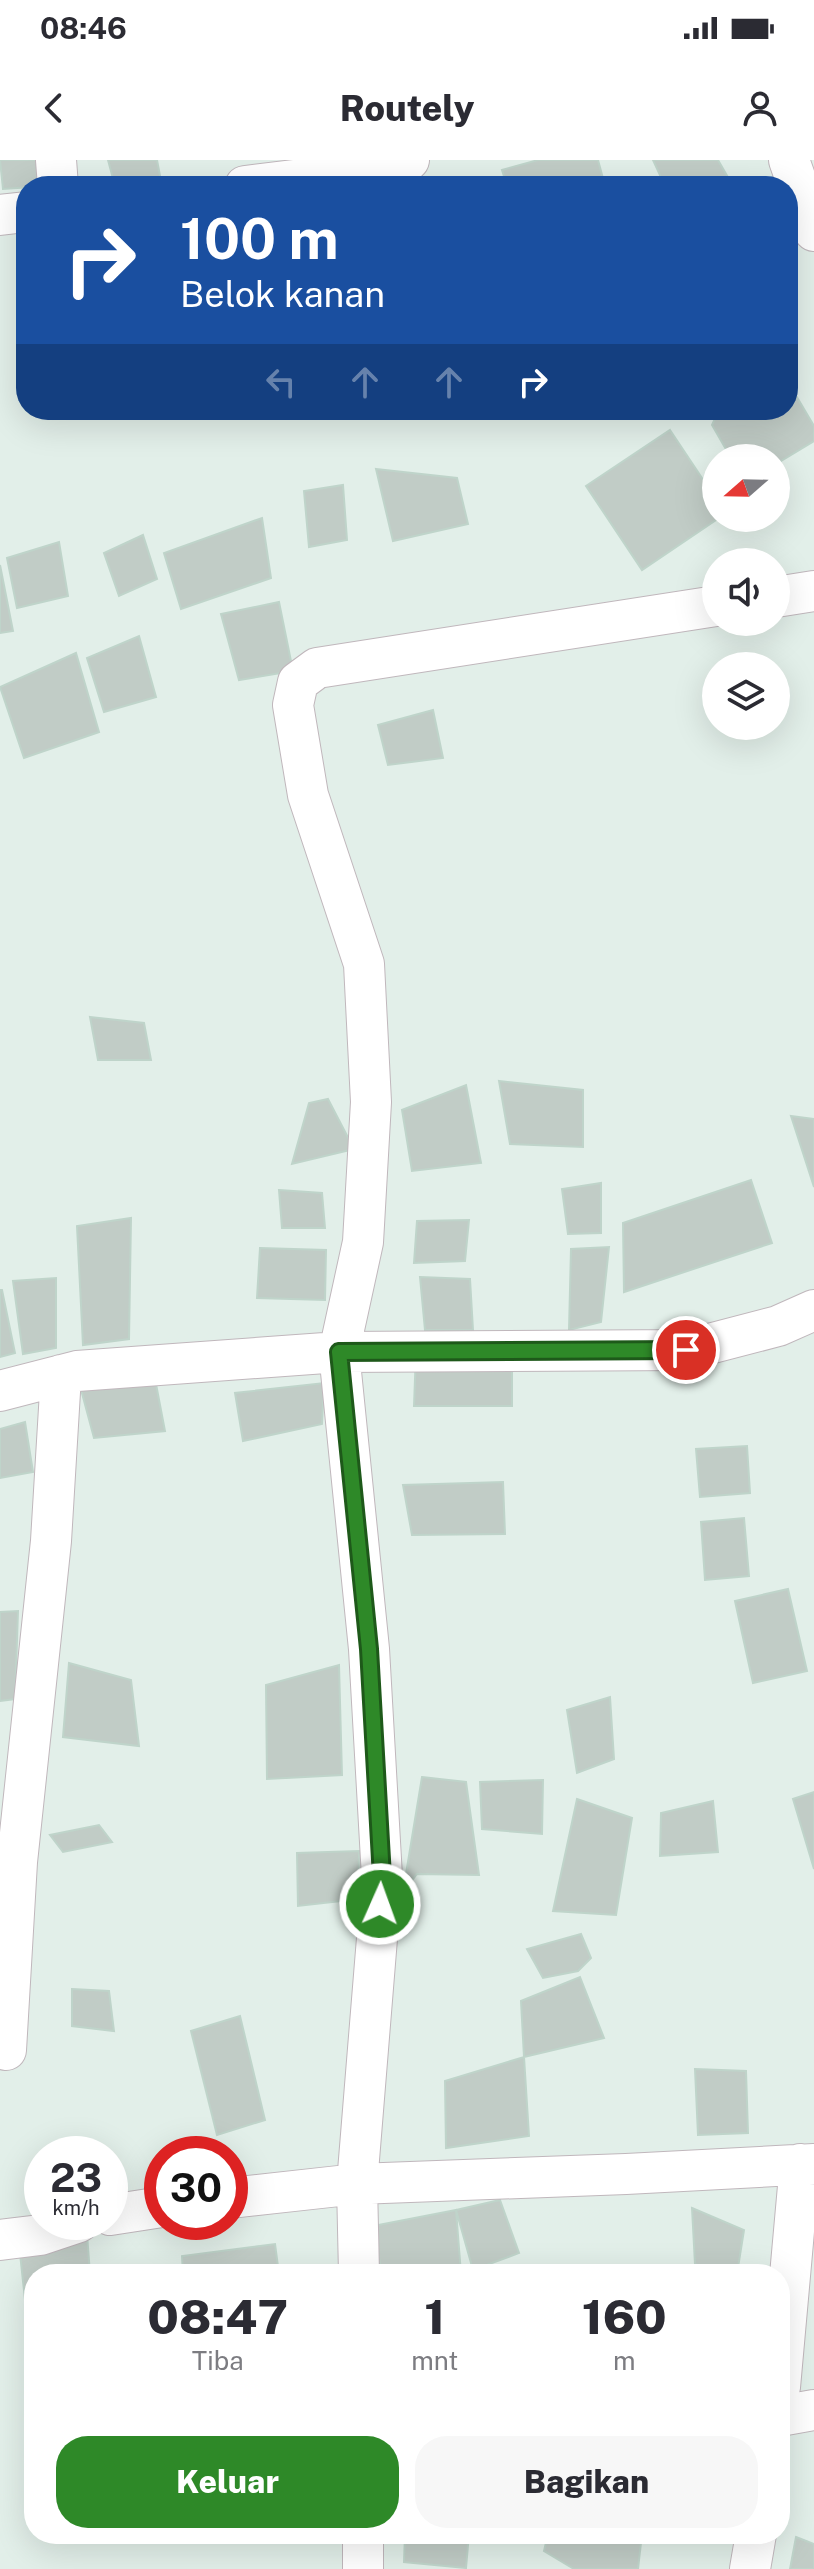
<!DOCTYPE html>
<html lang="id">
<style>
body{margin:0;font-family:"Public Sans",sans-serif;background:#f7f7f7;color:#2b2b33;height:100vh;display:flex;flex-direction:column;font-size:30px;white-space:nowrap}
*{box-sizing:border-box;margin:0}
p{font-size:26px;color:#7c7c81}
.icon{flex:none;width:44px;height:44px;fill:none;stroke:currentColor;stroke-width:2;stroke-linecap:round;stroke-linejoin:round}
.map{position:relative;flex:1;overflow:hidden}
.sheet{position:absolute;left:24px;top:2104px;width:766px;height:280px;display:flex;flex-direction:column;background:#fff;border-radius:32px;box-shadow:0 8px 32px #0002}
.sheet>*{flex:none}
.hud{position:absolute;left:16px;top:16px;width:782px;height:244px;border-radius:32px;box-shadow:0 8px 32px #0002;background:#1a4fa0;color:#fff;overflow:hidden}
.needle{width:52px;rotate:250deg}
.tools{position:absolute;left:702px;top:284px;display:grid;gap:16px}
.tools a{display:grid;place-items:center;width:88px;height:88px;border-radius:50%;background:#fff;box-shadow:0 8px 32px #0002;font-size:40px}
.speed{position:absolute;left:24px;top:1976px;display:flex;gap:16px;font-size:40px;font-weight:700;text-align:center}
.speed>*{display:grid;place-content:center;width:104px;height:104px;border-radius:50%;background:#fff;box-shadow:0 8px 32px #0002;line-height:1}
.speed small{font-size:20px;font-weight:400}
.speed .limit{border:12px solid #d22;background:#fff;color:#111}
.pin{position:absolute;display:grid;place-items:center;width:68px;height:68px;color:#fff;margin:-34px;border:4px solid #fff;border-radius:50%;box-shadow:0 2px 8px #0007}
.me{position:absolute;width:88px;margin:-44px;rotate:2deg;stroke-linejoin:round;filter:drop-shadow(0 0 6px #0008)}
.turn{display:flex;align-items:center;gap:28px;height:168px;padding:0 32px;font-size:36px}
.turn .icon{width:104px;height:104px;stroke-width:2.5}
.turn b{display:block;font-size:56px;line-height:68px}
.lanes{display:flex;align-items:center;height:76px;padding:0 32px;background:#0003;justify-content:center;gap:40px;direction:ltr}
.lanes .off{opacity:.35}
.eta{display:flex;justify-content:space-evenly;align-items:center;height:136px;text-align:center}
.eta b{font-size:48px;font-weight:800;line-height:56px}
.action{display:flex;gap:16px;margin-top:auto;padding:16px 32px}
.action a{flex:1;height:92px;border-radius:32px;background:#2e8928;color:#fff;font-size:32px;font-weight:800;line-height:92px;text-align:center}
.action a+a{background:#f7f7f7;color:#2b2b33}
.status{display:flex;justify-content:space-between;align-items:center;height:56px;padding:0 40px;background:#fff;direction:ltr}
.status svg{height:22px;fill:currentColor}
header{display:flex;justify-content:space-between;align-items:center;height:104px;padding:0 32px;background:#fff;font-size:36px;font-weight:800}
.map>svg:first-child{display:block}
</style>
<div class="status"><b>08:46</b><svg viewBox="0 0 49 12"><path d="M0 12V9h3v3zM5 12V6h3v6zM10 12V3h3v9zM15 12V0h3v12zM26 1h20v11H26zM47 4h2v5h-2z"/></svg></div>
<header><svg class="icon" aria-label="back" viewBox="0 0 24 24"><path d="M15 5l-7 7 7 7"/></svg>Routely<svg class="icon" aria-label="person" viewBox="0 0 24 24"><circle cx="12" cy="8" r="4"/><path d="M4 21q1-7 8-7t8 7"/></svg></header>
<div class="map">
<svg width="814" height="2409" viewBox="0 0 814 2409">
<rect width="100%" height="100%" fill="#e2efe9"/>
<!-- building -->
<path fill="#c1ccc6" stroke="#bfd4ca" stroke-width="2" d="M0 0H46L47 26 3 29Z
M108 0H157L161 21 135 26H115Z
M538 0H598L605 26H507L502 10Z
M653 0H718L733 26H665Z
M26 108V186H25L17 109Z
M788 222 814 266V281L776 304V298H731L712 265 719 250H788Z
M670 270 716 339V358H719L642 410 586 326Z
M376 309 457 318 468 364 393 381Z
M343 325 347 380 309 387 304 331Z
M262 358 271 418 181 449 164 393Z
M143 375 157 419 119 436 104 393Z
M59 382 68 436 17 448 7 398Z
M0 405 13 471 0 473Z
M279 442 293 511 239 520 221 454Z
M139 476 156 537 104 552 87 498Z
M76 493 99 572 24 598 0 527Z
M433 550 443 598 388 605 378 565Z
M90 857 144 863 151 900H98Z
M499 921 583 930V987L510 984Z
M466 925 481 1003 412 1011 402 950Z
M328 939 354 989 292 1004 309 943Z
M791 956 814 959V1027Z
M751 1020 772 1083 624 1132 623 1063Z
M601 1023V1073L568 1074 562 1029Z
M279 1030 322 1033 325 1068H282Z
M131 1058 129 1179 83 1185 77 1066Z
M469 1060 465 1101 414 1103 417 1061Z
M609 1087 601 1162 569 1170 571 1089Z
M260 1088 326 1090 325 1140 257 1138Z
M420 1117 470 1119 473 1170H425Z
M56 1118V1188L23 1194 13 1121Z
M0 1130H2L15 1193 0 1197Z
M512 1191V1246H414L416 1192Z
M79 1222 156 1224 165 1271 94 1278Z
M324 1223 322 1264 243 1281 235 1233Z
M25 1262 33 1312 0 1318V1269Z
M747 1286 750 1333 700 1337 696 1289Z
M503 1322 505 1374 412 1375 403 1325Z
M744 1358 749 1416 705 1420 701 1362Z
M788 1429 807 1511 753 1523 735 1441Z
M18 1451 15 1539 0 1541V1452Z
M69 1503 131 1520 139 1586 63 1577Z
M339 1505 342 1615 267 1619 266 1525Z
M610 1537 614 1599 577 1613 567 1550Z
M422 1617 466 1622 479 1715 417 1714 403 1732Z
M543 1620 542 1674 482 1669 480 1622Z
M814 1632V1709L793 1639Z
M577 1639 632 1658 616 1755 553 1751Z
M713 1641 718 1692 660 1696 661 1653Z
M99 1665 112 1682 63 1692 50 1675Z
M359 1691 358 1739 298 1746 297 1693Z
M581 1774 591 1798 578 1811 543 1818 527 1789Z
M580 1817 604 1878 524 1897 521 1841Z
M72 1829 109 1831 114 1871 72 1866Z
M240 1856 265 1960 217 1975 191 1871Z
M524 1897 529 1976 446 1988 445 1921Z
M695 1909 746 1911 748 1973 698 1975Z
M500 2040 519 2093 473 2110 456 2050Z
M692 2048 744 2070 737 2114H724L695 2104Z
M456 2050 461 2114H382L373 2066Z
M87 2074 90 2114H34V2185L30 2186 19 2084Z
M275 2084 279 2114H183L182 2096Z
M405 2374H469L466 2408 404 2402Z
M548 2374H642L638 2409H574L544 2391Z
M796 2377 814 2384V2409H790Z"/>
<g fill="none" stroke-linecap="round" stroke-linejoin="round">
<!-- minor casing -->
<g stroke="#c0b7bc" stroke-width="42">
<path id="minor" d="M56 0 58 26
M789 0 814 71
M245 26 360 12 409 0
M0 55 26 52
M776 437 814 431
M0 1231 77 1211 339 1192 686 1190 778 1166 814 1150
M6 1890 17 1702 51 1381 61 1215
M230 2038 357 2024 626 2014 814 2004
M110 2055 162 2047
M0 2080 40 2075 79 2062
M359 2114 357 2024 382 1717 369 1489 339 1192 363 1082 371 942 364 804 308 635 293 545 298 522 317 508 716 446
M780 2227 800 2004
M780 2256 814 2250
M363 2374V2409
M750 2409 756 2374"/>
</g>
<!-- minor -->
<use href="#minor" stroke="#fff" stroke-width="40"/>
</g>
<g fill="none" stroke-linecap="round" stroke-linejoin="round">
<!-- route casing -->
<g stroke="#1e591a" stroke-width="20">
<path id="route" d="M380 1744 382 1717 369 1489 339 1192 686 1190"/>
</g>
<!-- route -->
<use href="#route" stroke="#2e8928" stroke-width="14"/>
</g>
</svg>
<div class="tools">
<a><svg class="needle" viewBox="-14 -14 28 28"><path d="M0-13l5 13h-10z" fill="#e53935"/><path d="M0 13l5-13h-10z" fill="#7c7c81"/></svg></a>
<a><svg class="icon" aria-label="sound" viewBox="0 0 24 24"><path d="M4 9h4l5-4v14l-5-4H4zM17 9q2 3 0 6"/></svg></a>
<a><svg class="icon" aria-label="layers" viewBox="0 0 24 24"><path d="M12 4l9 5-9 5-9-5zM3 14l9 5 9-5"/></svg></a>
</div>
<div class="speed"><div>23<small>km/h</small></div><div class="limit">30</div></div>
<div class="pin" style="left:686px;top:1190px;background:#d93025"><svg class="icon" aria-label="arrive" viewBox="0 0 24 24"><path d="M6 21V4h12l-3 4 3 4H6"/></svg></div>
<svg class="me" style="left:380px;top:1744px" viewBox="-20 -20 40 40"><circle r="17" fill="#2e8928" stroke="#fff" stroke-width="3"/><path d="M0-11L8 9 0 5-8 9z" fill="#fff"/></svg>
<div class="hud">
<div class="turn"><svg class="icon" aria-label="right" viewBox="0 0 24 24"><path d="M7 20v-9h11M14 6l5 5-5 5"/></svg><div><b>100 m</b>Belok kanan</div></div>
<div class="lanes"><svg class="icon off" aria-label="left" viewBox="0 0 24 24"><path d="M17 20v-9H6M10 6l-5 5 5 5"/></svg><svg class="icon off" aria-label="ahead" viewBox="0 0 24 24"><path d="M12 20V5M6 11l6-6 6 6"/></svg><svg class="icon off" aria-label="ahead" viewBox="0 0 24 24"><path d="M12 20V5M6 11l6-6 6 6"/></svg><svg class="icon" aria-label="right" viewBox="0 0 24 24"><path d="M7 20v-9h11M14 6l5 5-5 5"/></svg></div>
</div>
<section class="sheet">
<div class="eta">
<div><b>08:47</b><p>Tiba</p></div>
<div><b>1</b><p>mnt</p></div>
<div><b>160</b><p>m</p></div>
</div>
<div class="action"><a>Keluar</a><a>Bagikan</a></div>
</section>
</div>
